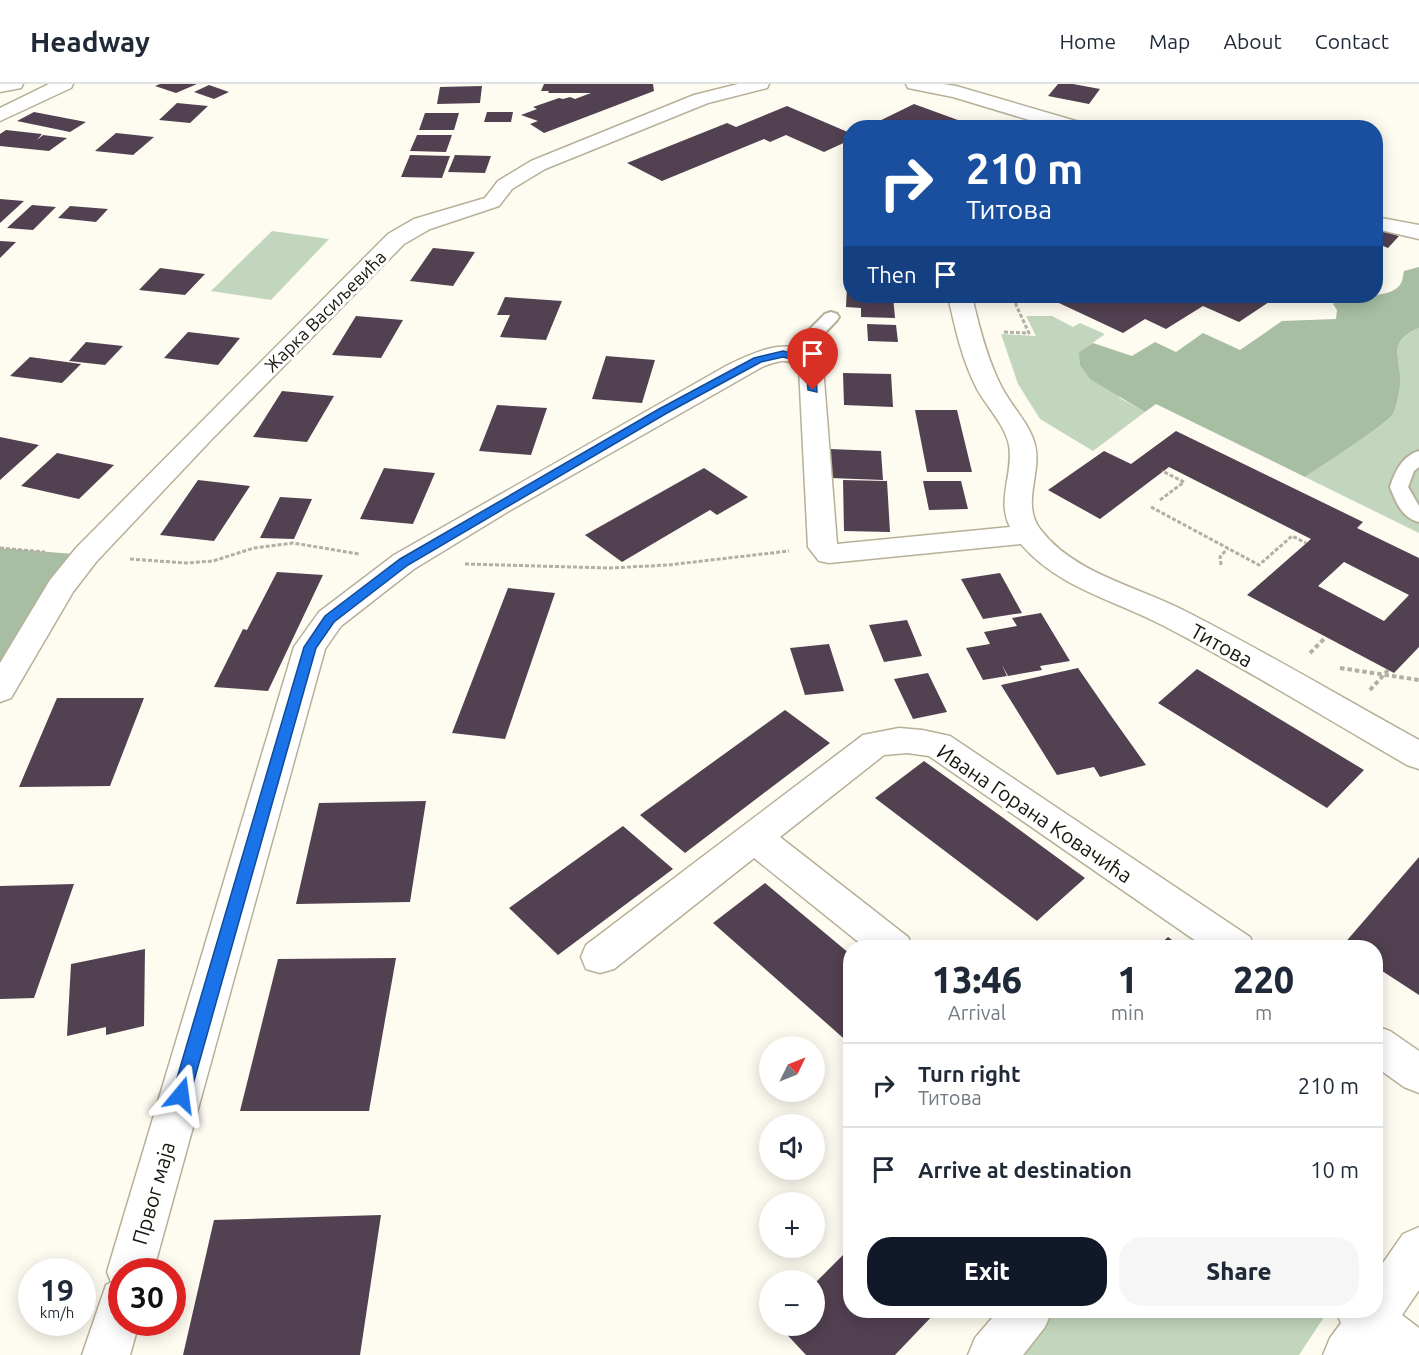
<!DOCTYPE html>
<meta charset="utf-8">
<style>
body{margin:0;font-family:Ubuntu,sans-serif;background:#f6f6f7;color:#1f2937;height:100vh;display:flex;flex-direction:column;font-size:22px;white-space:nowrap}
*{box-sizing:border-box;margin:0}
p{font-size:20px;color:#747a83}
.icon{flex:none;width:33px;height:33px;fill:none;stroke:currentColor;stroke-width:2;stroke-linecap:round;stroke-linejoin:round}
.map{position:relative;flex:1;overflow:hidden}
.side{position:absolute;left:843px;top:856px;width:540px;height:378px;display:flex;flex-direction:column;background:#fff;border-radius:24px;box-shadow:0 3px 15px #0003}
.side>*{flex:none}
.top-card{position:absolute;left:843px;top:36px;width:540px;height:183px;border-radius:24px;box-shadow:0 3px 15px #0003;background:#1a4fa0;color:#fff;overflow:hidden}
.needle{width:39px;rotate:47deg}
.fabs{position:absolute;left:759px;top:952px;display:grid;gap:12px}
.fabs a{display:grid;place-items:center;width:66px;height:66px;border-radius:50%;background:#fff;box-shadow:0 3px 15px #0003;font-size:30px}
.speed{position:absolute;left:18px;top:1174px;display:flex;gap:12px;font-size:30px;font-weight:700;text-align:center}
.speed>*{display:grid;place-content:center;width:78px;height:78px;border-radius:50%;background:#fff;box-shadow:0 3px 15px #0003;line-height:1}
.speed small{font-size:15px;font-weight:400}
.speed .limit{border:9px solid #d22;background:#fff;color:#111}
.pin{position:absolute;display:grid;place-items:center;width:51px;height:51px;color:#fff;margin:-62px -26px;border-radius:50% 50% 50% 0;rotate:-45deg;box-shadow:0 0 6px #0007}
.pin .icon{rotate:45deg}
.me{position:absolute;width:66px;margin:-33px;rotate:16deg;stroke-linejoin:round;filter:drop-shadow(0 0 4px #0008)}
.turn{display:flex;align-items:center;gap:21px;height:126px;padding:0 24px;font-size:27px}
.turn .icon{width:78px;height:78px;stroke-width:2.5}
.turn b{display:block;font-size:42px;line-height:51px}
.then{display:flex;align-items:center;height:57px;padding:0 24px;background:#0003;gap:12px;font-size:22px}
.eta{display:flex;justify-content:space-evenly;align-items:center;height:102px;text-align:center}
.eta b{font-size:36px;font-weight:800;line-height:42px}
.action{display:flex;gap:12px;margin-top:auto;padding:12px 24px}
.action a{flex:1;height:69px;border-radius:24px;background:#111827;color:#fff;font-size:24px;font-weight:800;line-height:69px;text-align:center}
.action a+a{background:#f6f6f7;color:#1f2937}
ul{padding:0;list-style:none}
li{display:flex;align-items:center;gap:18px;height:84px;padding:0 24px;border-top:2px solid #e0e1e3}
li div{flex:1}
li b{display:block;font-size:22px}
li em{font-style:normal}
header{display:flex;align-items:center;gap:36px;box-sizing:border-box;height:84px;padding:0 30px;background:#fff;border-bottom:2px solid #e0e1e3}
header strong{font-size:28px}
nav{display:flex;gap:33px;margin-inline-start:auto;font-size:21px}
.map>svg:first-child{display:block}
</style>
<header>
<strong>Headway</strong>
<nav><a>Home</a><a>Map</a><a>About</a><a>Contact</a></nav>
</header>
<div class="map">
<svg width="1419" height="1271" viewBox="0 0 1419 1271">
<rect width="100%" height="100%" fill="#fefbf1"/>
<!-- green -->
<path fill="#c1d6bd" d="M272 147 329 155 271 216 211 207Z
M1026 232H1052L1073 243 1080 239 1105 250 1080 268 1120 314 1145 328 1093 367 1040 335 1018 300 1001 250 1036 252Z
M1419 244V449L1305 393C1319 384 1388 339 1393 330 1396 324 1399 311 1400 303 1403 277 1384 258 1419 244Z
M1049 1227H1328L1299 1271H1012Z"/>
<!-- forest -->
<path fill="#a7bea3" d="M1419 183V244C1384 258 1403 277 1400 303 1399 311 1396 324 1393 330 1388 339 1319 384 1305 393L1156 320 1145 328 1090 295 1080 281 1079 268 1093 259 1132 272 1155 258 1176 268 1203 249 1240 266 1282 237 1336 235 1337 226 1333 220C1349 206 1394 219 1402 197 1403 194 1403 190 1404 187Z
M0 464 86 471 0 611Z"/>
<!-- building -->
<path fill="#524151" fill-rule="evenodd" d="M160 0H197L176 9 155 2Z
M544 0H653L654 7 544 49 530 40 538 37 521 31 537 25 533 23 559 14 563 15 570 13 575 15 591 9H548L549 7H541Z
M1058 0H1073L1100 5 1089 20 1048 12Z
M209 1 229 8 214 15 194 8Z
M482 2 480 19 437 20 440 3Z
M177 19 208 22 190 39 159 36Z
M914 20 977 43V44H865Z
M787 22 850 49V56L824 68 786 51 770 58 764 55 662 97 627 79 727 39 736 43Z
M34 28 86 38 70 48 17 37Z
M487 28H513L511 38H484Z
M425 29H459L454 46H419Z
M6 46 42 50 37 56 43 51 67 54 49 67 0 62V50Z
M116 49 154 53 133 71 95 67Z
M417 51H452L446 68 410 67Z
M410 71 450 72 442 94 401 93Z
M455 71 491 72 485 89 448 88Z
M0 115 24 117 0 139Z
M32 121 56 123 33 146 7 144Z
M70 122 108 125 96 138 58 134Z
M1376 145 1399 152 1388 164 1383 162 1376 171Z
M0 157 16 158 0 174Z
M433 164 475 168 453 202 410 197Z
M160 184 205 190 185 211 139 206Z
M847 202 850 203V212H893L895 234 861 233V224L846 223Z
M1044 212H1278L1239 238 1203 222 1166 245 1145 235 1123 249Z
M505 213 562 217 546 256 500 253 510 231H497Z
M356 232 403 236 381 274 332 271Z
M867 240 896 241 898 258 868 257Z
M188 248 240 254 218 281 164 274Z
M86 258 123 262 105 281 69 277Z
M606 272 655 276 642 319 592 315Z
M30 273 81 280 62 299 10 292Z
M843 289 891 290 893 323 844 321Z
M282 307 334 312 307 358 253 353Z
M497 321 547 324 531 371 479 367Z
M915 326H957L972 388H927Z
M1176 347 1363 438 1357 444 1419 474V563L1394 589 1247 511 1311 455 1169 383 1100 435 1048 406 1104 367 1131 380ZM1344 478 1409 511 1384 537 1318 502Z
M0 353 39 361 0 396Z
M829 365 881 367 883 396 830 394Z
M57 369 114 381 79 415 21 402Z
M384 384 435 389 413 440 360 435Z
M704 384 748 413 717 431 710 426 622 478 585 451Z
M198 396 250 402 214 457 160 451Z
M843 396 887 397 890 448 844 447Z
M923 397H961L968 425 929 426Z
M280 413 312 415 294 455 260 454Z
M277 488 323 491 268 607 214 603 243 545 247 546Z
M1000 489 1022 529 983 535 961 495Z
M508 504 555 509 505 655 452 649Z
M1041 529 1070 577 1040 582 1042 586 1008 592 1002 581 1007 592 983 596 966 564 990 560 984 548 1017 542 1012 534Z
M907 536 922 572 884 578 869 541Z
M829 560 844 607 805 611 790 564Z
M1078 584 1109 629 1146 681 1100 693 1094 683 1057 691 1001 601Z
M1197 585 1278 634 1364 686 1327 724 1158 619Z
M928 589 947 628 913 635 894 595Z
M57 614H144L110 702 19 703Z
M785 626 830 659 685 769 640 731Z
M924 677 1002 733 1085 794 1037 837 875 714Z
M426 717 410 818 296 820 319 719Z
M623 742 673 785 558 871 509 824Z
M1419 773V911L1376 883V864H1348L1343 861Z
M765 799 850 870V960L713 839Z
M74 800 34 914 0 915V802Z
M1168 853 1183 864H1156Z
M145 865 144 942 106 951V943L67 952 71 880Z
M396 874 369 1027H240L278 875Z
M381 1131 360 1271H183L214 1136Z
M850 1164V1227H937L895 1271H806L779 1242H814V1200Z"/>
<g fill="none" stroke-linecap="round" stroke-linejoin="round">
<!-- service casing -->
<g stroke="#b7b098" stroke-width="4">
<path id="service" d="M831 228 837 230 839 233 837 236 800 275H788L786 271 788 267 825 230Z
M1419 367V383L1414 387 1408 403 1419 422V438C1401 433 1396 418 1390 403 1395 388 1402 372 1419 367Z"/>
</g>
<!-- minor casing -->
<g stroke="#b7b098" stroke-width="3">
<path id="minor" d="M0 0H23L21 4 0 8Z
M738 0H769L767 4 708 19 545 85 512 105 499 122 430 145 404 160 212 355 96 478 73 508 11 614 0 618V579L50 496 76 464 388 150 414 135 485 114 498 97 531 77 694 11Z
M906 0H943L956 2 1086 40 1088 44H1056L953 13 908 4Z
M1376 133 1419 141V155L1376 145Z
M948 212H972C979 243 987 274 1001 302 1011 322 1030 340 1035 361 1042 389 1021 419 1040 445 1074 490 1137 502 1185 527 1264 567 1341 613 1419 656V685L1407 681C1326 634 1245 584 1162 541 1114 516 1057 503 1021 460L829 479 819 477 808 463 799 284C788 272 775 278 762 283L509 427 414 485 341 542 325 565 153 1188H122V1239H139L130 1271H82L106 1201 111 1198 107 1188 294 563 319 528 394 471 726 282C758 266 799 247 823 283L837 460 1010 443C996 415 1014 390 1009 361 1005 341 987 323 977 305 962 276 955 244 948 212Z
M899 644 922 646 950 652 1250 853 1255 864H1206L929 672 907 669 884 671 780 753 908 853 913 864H866L754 774 614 885 600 889 586 885 581 873 586 861 863 651Z
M1376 942 1390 947 1419 967V1009L1404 1003 1376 983Z
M1419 1143V1206L1402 1231 1419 1244V1271H1323L1330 1254 1341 1239 1336 1227H1376V1189L1403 1150Z
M998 1227H1052L1045 1243 1023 1271H968L975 1254Z"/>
</g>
<!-- secondary casing -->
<g stroke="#b7b098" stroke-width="3">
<path id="secondary" d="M49 0H73L71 4 0 37V24Z"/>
</g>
<!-- path-far2 -->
<path stroke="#b2afa6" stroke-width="2" stroke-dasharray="3 2" stroke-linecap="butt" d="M1016 212V216"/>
<!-- path-far1 -->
<path stroke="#b2afa6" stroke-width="3" stroke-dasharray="4 2" stroke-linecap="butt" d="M1004 248 1029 249 1016 221V214
M1160 416 1184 398 1162 387
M1151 423 1259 481 1292 452 1306 459
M0 464 45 468
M130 475 186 479 213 477 254 464 293 459 359 470
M465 480 610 484 668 481 789 467
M1221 481 1220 473 1228 464"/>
<!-- path -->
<path stroke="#b2afa6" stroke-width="4" stroke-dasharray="4.5 3" stroke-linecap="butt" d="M1310 569 1326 553
M1340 584 1419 596
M1370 606 1388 586"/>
<!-- service -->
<use href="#service" fill="#fff" fill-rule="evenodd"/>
<!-- minor -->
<use href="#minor" fill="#fff" fill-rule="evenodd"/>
<!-- secondary -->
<use href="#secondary" fill="#fff" fill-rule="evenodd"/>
</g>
<!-- route -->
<path fill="#1a73e8" stroke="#114b97" stroke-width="1.5" d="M783 267 807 273 815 281 817 308 808 306 806 284 800 277 783 273 761 278 667 329 408 481 334 538 316 564 190 1011 187 1017 181 1019 175 1017 172 1011 304 563 325 532 400 475 659 325 754 274Z"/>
<g text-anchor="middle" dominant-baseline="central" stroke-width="6" stroke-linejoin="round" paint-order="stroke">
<!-- far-street labels -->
<g font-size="18" fill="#1a170f" stroke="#fff">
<text transform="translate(325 227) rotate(-45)">Жарка Васиљевића</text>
</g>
<!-- street labels -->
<g font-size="21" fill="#1a170f" stroke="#fff">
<text transform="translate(1222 561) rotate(29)">Титова</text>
<text transform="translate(1035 729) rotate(34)">Ивана Горана Ковачића</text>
<text transform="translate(153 1109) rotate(-74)">Првог маја</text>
</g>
</g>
</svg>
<div class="fabs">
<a><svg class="needle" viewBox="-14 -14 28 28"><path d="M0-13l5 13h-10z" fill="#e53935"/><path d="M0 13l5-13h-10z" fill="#747a83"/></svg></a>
<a><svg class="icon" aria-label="sound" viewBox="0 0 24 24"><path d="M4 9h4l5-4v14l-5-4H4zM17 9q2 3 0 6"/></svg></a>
<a>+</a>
<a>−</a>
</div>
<div class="speed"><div>19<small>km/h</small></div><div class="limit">30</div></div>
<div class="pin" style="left:813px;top:306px;background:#d93025"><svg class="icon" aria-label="arrive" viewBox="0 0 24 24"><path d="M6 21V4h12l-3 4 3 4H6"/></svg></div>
<svg class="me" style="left:181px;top:1011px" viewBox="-20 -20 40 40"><path d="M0-17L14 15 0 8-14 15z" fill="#1a73e8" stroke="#fff" stroke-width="4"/></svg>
<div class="top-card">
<div class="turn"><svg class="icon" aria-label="right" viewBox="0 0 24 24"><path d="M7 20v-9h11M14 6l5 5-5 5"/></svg><div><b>210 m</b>Титова</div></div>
<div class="then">Then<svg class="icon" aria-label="arrive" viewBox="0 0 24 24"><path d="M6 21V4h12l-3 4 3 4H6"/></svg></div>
</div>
<section class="side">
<div class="eta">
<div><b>13:46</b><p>Arrival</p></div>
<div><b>1</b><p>min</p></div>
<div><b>220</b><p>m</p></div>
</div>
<ul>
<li><svg class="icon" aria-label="right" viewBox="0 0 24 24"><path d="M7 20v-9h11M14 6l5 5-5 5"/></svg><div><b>Turn right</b><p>Титова</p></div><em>210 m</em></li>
<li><svg class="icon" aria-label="arrive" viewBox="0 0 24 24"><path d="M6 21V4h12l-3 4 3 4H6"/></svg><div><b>Arrive at destination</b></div><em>10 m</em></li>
</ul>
<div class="action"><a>Exit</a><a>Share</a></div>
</section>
</div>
